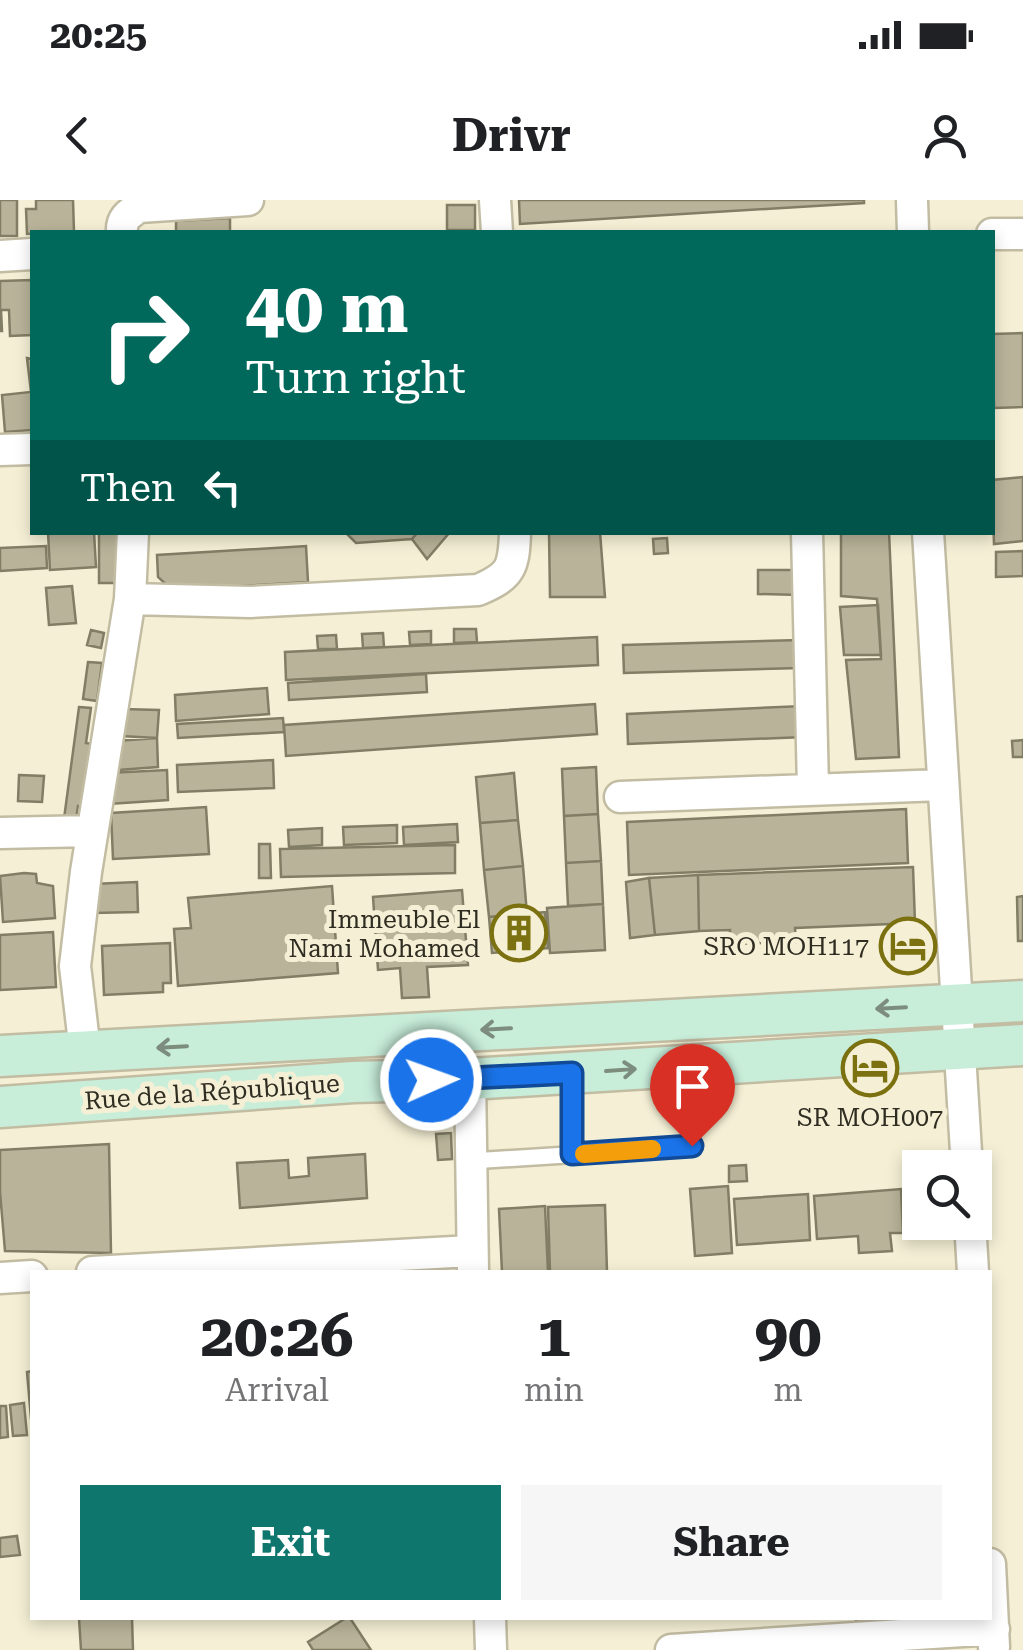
<!DOCTYPE html>
<meta charset="utf-8">
<style>
body{margin:0;font-family:"Roboto Serif",serif;background:#f6f6f6;color:#202124;height:100vh;display:flex;flex-direction:column;font-size:38px;white-space:nowrap}
*{box-sizing:border-box;margin:0}
p{font-size:32px;color:#757577}
.icon{flex:none;width:55px;height:55px;fill:none;stroke:currentColor;stroke-width:2;stroke-linecap:round;stroke-linejoin:round}
.map{position:relative;flex:1;overflow:hidden}
.drawer{position:absolute;left:30px;top:1070px;width:962px;height:350px;display:flex;flex-direction:column;background:#fff;border-radius:0px;box-shadow:0 5px 15px #0003}
.drawer>*{flex:none}
.top-card{position:absolute;left:30px;top:30px;width:965px;height:305px;border-radius:0px;box-shadow:0 5px 15px #0003;background:#00695c;color:#fff;overflow:hidden}
.controls{position:absolute;left:902px;top:950px;display:grid;gap:20px}
.controls a{display:grid;place-items:center;width:90px;height:90px;border-radius:0px;background:#fff;box-shadow:0 5px 15px #0003;font-size:50px}
.pin{position:absolute;display:grid;place-items:center;width:85px;height:85px;color:#fff;margin:-102px -42px;border-radius:50% 50% 50% 0;rotate:-45deg;box-shadow:0 0 10px #0007}
.pin .icon{rotate:45deg}
.me{position:absolute;width:110px;margin:-55px;rotate:88deg;stroke-linejoin:round;filter:drop-shadow(0 0 8px #0008)}
.turn{display:flex;align-items:center;gap:35px;height:210px;padding:0 50px;font-size:45px}
.turn .icon{width:130px;height:130px;stroke-width:2.5}
.turn b{display:block;font-size:70px;line-height:85px}
.then{display:flex;align-items:center;height:95px;padding:0 50px;background:#0003;gap:20px;font-size:38px}
.eta{display:flex;justify-content:space-evenly;align-items:center;height:170px;text-align:center}
.eta b{font-size:60px;font-weight:700;line-height:70px}
.cta{display:flex;gap:20px;margin-top:auto;padding:20px 50px}
.cta a{flex:1;height:115px;border-radius:0px;background:#0f766e;color:#fff;font-size:40px;font-weight:700;line-height:115px;text-align:center}
.cta a+a{background:#f6f6f6;color:#202124}
.status{display:flex;justify-content:space-between;align-items:center;height:70px;padding:0 50px;background:#fff;direction:ltr}
.status svg{height:28px;fill:currentColor}
header{display:flex;justify-content:space-between;align-items:center;height:130px;padding:0 50px;background:#fff;font-size:45px;font-weight:700}
.map>svg:first-child{display:block}
</style>
<div class="status"><b>20:25</b><svg viewBox="0 0 49 12"><path d="M0 12V9h3v3zM5 12V6h3v6zM10 12V3h3v9zM15 12V0h3v12zM26 1h20v11H26zM47 4h2v5h-2z"/></svg></div>
<header><svg class="icon" aria-label="back" viewBox="0 0 24 24"><path d="M15 5l-7 7 7 7"/></svg>Drivr<svg class="icon" aria-label="person" viewBox="0 0 24 24"><circle cx="12" cy="8" r="4"/><path d="M4 21q1-7 8-7t8 7"/></svg></header>
<div class="map">
<svg width="1023" height="1450" viewBox="0 0 1023 1450">
<rect width="100%" height="100%" fill="#f5f0d5"/>
<!-- building -->
<path fill="#b8b399" stroke="#827d65" stroke-width="2.5" d="M0 0H17V36H0Z
M36 0H73L74 32 27 34 26 9H36Z
M519 0H864V3L520 24Z
M447 5H475V30H447Z
M230 18V32H168L176 31V21Z
M32 80V135L10 136 9 110H1L2 131H0V81Z
M1023 133V207L994 208 992 134Z
M27 158 32 159V230L5 232 2 195 31 192Z
M1023 277V341L994 344 992 280Z
M48 332H94L96 367 50 370Z
M99 332H123V383H99Z
M345 332H418L412 339 356 343Z
M418 332H450L427 359 412 339Z
M549 332H600L605 397H550Z
M841 332H889L899 557 856 559 846 460 881 459 877 399 841 396Z
M667 338 668 353 654 354 653 339Z
M46 346 47 368 0 371V348Z
M306 346 308 382 172 390 158 377 157 355Z
M1023 351V376L996 377V352Z
M758 370H800V395L758 394Z
M72 386 76 423 49 425 46 388Z
M878 405 881 455H844L840 407Z
M454 429H476L477 442 454 443Z
M91 430 104 433 101 448 87 445Z
M431 431V444L410 445 409 432Z
M383 433 384 447 363 448 362 434Z
M336 435 337 449H318L317 436Z
M597 437 598 465 286 480 285 452Z
M800 440V468L624 473 623 445Z
M88 462 102 463 97 501 83 499Z
M426 474 427 492 289 500 288 483Z
M267 488 269 514 176 521 175 495Z
M595 504 597 534 286 556 284 525Z
M803 506 804 537 628 544 627 514Z
M79 507 91 508 86 543 92 544 83 607 78 606 75 627 63 626Z
M122 509 159 510 157 538 120 536Z
M283 518 284 532 178 538 177 524Z
M157 538 158 567 118 570 116 541Z
M1023 540V557H1013L1012 541Z
M273 560 274 588 178 592 177 565Z
M596 567 598 614 564 616 562 569Z
M167 570 168 600 109 604 107 573Z
M514 573 518 620 480 623 476 577Z
M19 575 44 576 42 602 18 601Z
M206 607 209 654 113 659 111 613Z
M906 609 908 663 629 675 627 622Z
M598 614 601 661 566 663 564 616Z
M518 620 523 666 484 670 480 623Z
M457 624 458 642 404 645 403 627Z
M397 625V643L344 645 343 627Z
M322 628V645L289 647 288 630Z
M259 644H270L271 678H259Z
M455 645V673L281 677 280 649Z
M601 661 603 704 568 706 566 663Z
M523 666 527 714 489 717 484 670Z
M913 667 915 723 795 728 796 742 730 744V730L699 731 698 675Z
M24 673 36 674 37 683 53 686 55 718 3 722 0 676Z
M698 675 699 731 655 735 649 678Z
M649 678 655 735 630 738 626 682Z
M137 682 138 712 94 713 93 684Z
M332 686 338 773 178 786 174 729 191 728 188 698Z
M462 690 468 765 427 767 429 797 402 798 400 768 378 770 373 697Z
M1023 696V741H1018L1017 697Z
M603 704 605 750 550 753 547 708Z
M545 712 548 748 492 753 489 717Z
M53 732 56 787 0 790V735Z
M170 743 171 783H163V792L104 795 102 746Z
M451 933 452 959 438 960 436 934Z
M109 944 111 1053 5 1051 0 992V950Z
M365 954 367 998 240 1008 237 963 288 960 289 978 309 976 308 958Z
M746 965 747 981 729 982V966Z
M728 986 732 1053 695 1056 690 989Z
M901 989 903 1033H890L892 1051 859 1053 858 1036 817 1039 814 996Z
M808 994 810 1040 737 1045 734 999Z
M605 1005 607 1072H550L548 1007Z
M545 1006 548 1072H502L499 1009Z
M32 1171V1230L27 1172Z
M24 1203 27 1235 13 1236 10 1205Z
M0 1206H6L8 1237 0 1238Z
M17 1336 20 1355 0 1357V1338Z
M79 1418H132L133 1450H81Z
M346 1418H350L371 1450H313L308 1442Z
M856 1418H885L886 1430 857 1432Z"/>
<g fill="none" stroke-linecap="round" stroke-linejoin="round">
<!-- service casing -->
<g stroke="#c2bca3" stroke-width="20">
<path id="service" d="M572 874V955
M471 961 692 947"/>
</g>
<!-- minor casing -->
<g stroke="#c2bca3" stroke-width="35">
<path id="minor" d="M495 0 497 32
M912 0 913 32
M122 32C121 19 128 14 139 7L248 0
M992 34H1023
M0 56 32 54
M0 250 32 249
M807 332 813 588
M928 332 967 968
M130 399 250 402 478 390C511 376 514 368 515 332
M620 597 942 585
M0 633 92 631
M85 851 75 766 86 672 130 399 133 332
M470 879 473 1072
M970 1022 973 1072
M92 1072 471 1051
M0 1078 32 1076
M990 1364 994 1447
M490 1418 491 1450
M671 1450 994 1429"/>
</g>
<!-- secondary casing -->
<g stroke="#c2bca3" stroke-width="45">
<path id="secondary" d="M0 856 1023 801
M0 907 353 882 470 879 1023 845"/>
</g>
<!-- service -->
<use href="#service" stroke="#fff" stroke-width="15"/>
<!-- minor -->
<use href="#minor" stroke="#fff" stroke-width="30"/>
<!-- secondary -->
<use href="#secondary" stroke="#c8eeda" stroke-width="40"/>
</g>
<!-- one-way arrows -->
<defs><path id="oneway-shaft" d="M-6 0H5M1.5-3L5.5 0L1.5 3" fill="none" stroke-width="1.6" stroke-linecap="round" stroke-linejoin="round" transform="scale(2.5)"/></defs>
<g stroke="#7c8d7e">
<use href="#oneway-shaft" transform="translate(891 808) rotate(177)"/>
<use href="#oneway-shaft" transform="translate(496 829) rotate(177)"/>
<use href="#oneway-shaft" transform="translate(172 847) rotate(177)"/>
<use href="#oneway-shaft" transform="translate(621 870) rotate(-4)"/>
</g>
<g fill="none" stroke-linecap="round" stroke-linejoin="round">
<!-- route casing -->
<g stroke="#114b97" stroke-width="25">
<path id="route" d="M431 880 572 873V954L692 946"/>
</g>
<!-- route -->
<use href="#route" stroke="#1a73e8" stroke-width="18"/>
<!-- slow -->
<path stroke="#f59e0b" stroke-width="18" d="M584 954 652 949"/>
</g>
<!-- icons -->
<defs>
<g id="building-ring" transform="scale(2.875)"><circle r="9.5" fill="#f5f0d5" stroke="#7c7111" stroke-width="1.5"/><path d="M-4-6H4V6H1V3H-1V6H-4ZM-2.5-4.3h1.7v1.8h-1.7ZM.8-4.3h1.7v1.8H.8ZM-2.5-1h1.7V.8h-1.7ZM.8-1h1.7V.8H.8Z" fill="#7c7111"/></g>
<g id="hotel-ring" transform="scale(2.875)"><circle r="9.5" fill="#f5f0d5" stroke="#7c7111" stroke-width="1.5"/><path d="M-6-4.5h1.5V1H6V5H4.5V3h-9V5H-6ZM-4 0a1.8 1.8 0 1 1 3.6 0ZM.5 0V-2.5h3Q6-2.5 6 0Z" fill="#7c7111"/></g>
</defs>
<g fill-rule="evenodd">
<use href="#building-ring" x="519" y="733"/>
<use href="#hotel-ring" x="908" y="746"/>
<use href="#hotel-ring" x="870" y="868"/>
</g>
<g text-anchor="middle" dominant-baseline="central" stroke-width="10" stroke-linejoin="round" paint-order="stroke">
<!-- poi labels -->
<g font-size="25" fill="#2f2c22" stroke="#f5f0d5" text-anchor="end">
<text x="480" y="719">Immeuble El<tspan x="480" dy="29">Nami Mohamed</tspan></text>
<text x="869" y="746">SRO MOH117</text>
<text x="870" y="917" text-anchor="middle">SR MOH007</text>
</g>
<!-- street labels -->
<g font-size="25" fill="#2f2c22" stroke="#f5f0d5">
<text transform="translate(212 892) rotate(-4)">Rue de la République</text>
</g>
</g>
</svg>
<div class="controls">
<a><svg class="icon" aria-label="search" viewBox="0 0 24 24"><circle cx="10" cy="10" r="6"/><path d="M15 15l6 6"/></svg></a>
</div>
<div class="pin" style="left:692px;top:946px;background:#d93025"><svg class="icon" aria-label="arrive" viewBox="0 0 24 24"><path d="M6 21V4h12l-3 4 3 4H6"/></svg></div>
<svg class="me" style="left:431px;top:880px" viewBox="-20 -20 40 40"><circle r="17" fill="#1a73e8" stroke="#fff" stroke-width="3"/><path d="M0-11L8 9 0 5-8 9z" fill="#fff"/></svg>
<div class="top-card">
<div class="turn"><svg class="icon" aria-label="right" viewBox="0 0 24 24"><path d="M7 20v-9h11M14 6l5 5-5 5"/></svg><div><b>40 m</b>Turn right</div></div>
<div class="then">Then<svg class="icon" aria-label="left" viewBox="0 0 24 24"><path d="M17 20v-9H6M10 6l-5 5 5 5"/></svg></div>
</div>
<section class="drawer">
<div class="eta">
<div><b>20:26</b><p>Arrival</p></div>
<div><b>1</b><p>min</p></div>
<div><b>90</b><p>m</p></div>
</div>
<div class="cta"><a>Exit</a><a>Share</a></div>
</section>
</div>
